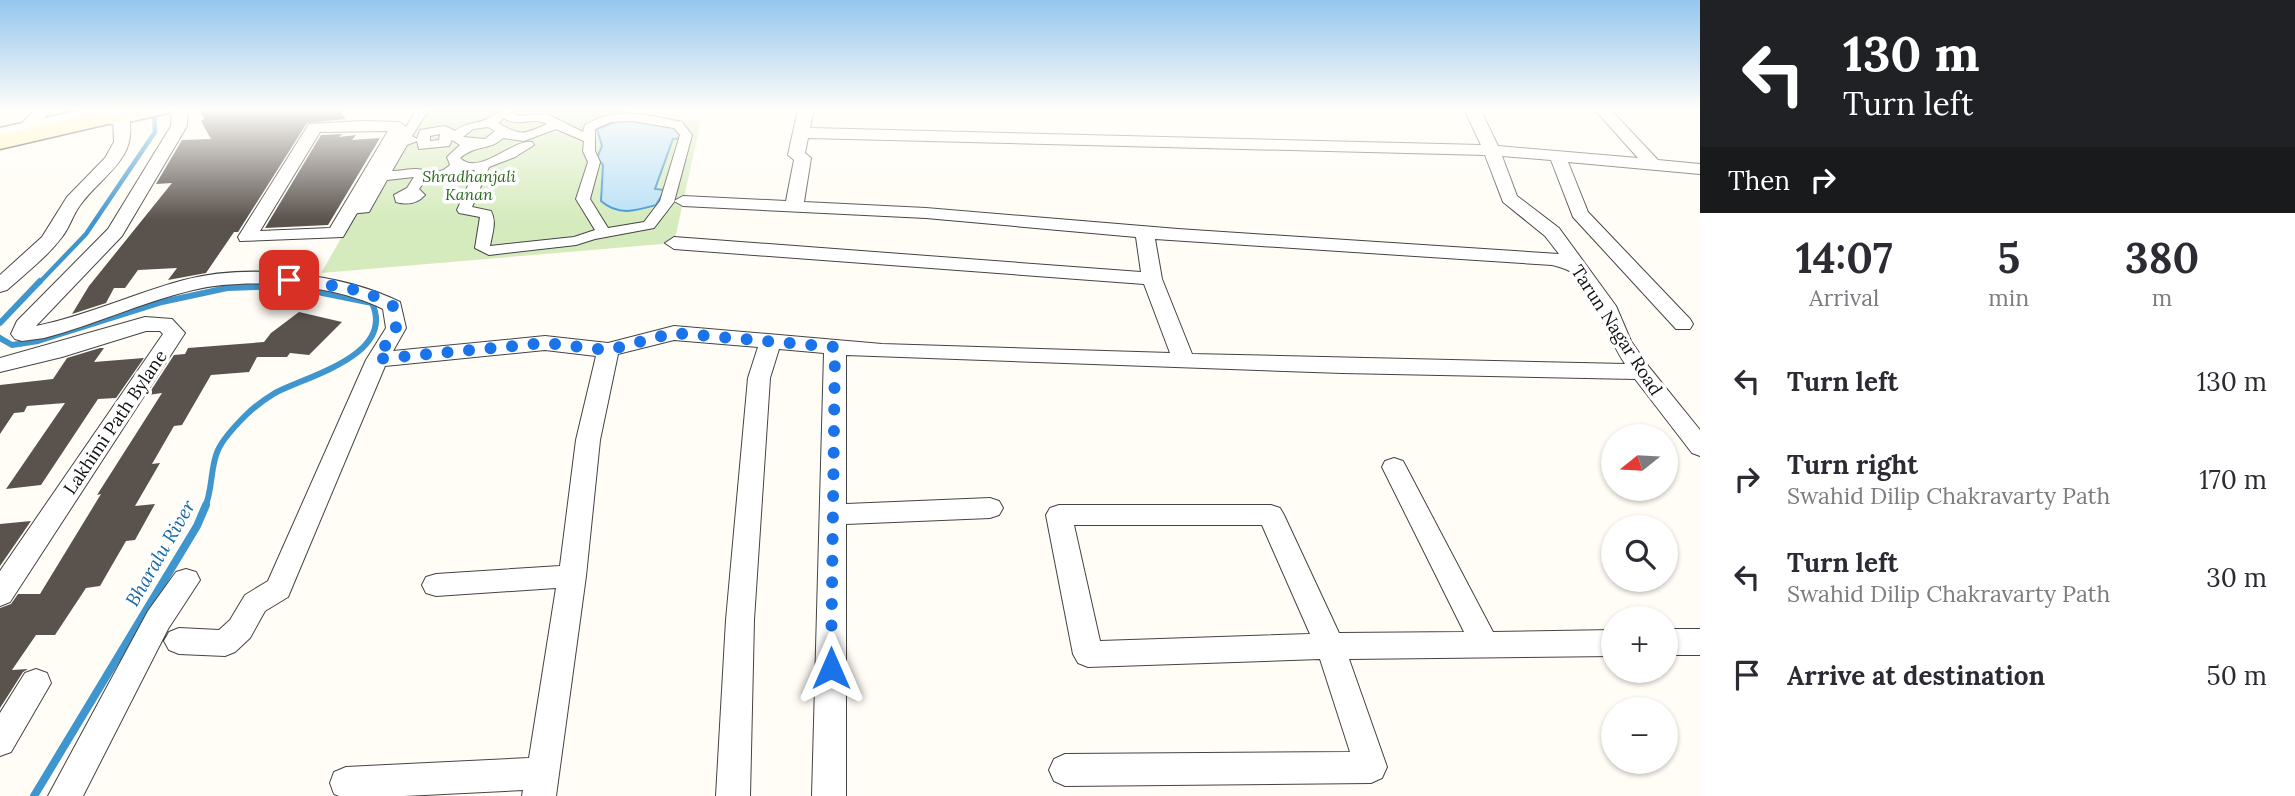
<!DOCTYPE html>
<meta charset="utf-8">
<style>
body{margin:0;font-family:Lora,serif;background:#f7f7f7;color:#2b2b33;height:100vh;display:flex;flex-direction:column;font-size:26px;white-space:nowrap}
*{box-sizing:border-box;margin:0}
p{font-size:23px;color:#7c7c81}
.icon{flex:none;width:38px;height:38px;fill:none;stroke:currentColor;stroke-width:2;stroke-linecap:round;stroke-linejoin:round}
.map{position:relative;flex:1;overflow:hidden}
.details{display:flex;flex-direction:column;background:#fff;width:595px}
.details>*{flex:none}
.banner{background:#202124;color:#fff;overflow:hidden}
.needle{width:46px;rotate:252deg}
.tools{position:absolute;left:1601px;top:424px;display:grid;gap:14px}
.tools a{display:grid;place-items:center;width:77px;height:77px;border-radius:50%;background:#fff;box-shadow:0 2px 5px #0004;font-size:35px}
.pin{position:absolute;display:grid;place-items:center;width:60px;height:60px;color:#fff;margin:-30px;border-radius:14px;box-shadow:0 4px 10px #0006}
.me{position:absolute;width:77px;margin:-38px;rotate:0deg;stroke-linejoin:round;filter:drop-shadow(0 0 5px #0008)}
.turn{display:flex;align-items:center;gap:24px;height:147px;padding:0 28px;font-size:32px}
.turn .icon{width:91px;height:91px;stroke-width:2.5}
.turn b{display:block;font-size:49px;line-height:60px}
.then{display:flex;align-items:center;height:66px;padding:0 28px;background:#0003;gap:14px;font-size:26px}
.eta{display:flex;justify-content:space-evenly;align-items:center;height:119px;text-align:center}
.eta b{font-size:42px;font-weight:800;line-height:49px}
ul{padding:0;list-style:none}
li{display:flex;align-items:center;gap:21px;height:98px;padding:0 28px}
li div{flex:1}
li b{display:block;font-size:26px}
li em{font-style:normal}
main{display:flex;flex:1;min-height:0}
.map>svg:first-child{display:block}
</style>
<main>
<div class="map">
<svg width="1700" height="796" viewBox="0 0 1700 796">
<rect width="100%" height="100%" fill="#fffdf5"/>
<!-- green -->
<path fill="#d5ebbd" d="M416 109H630L629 117 701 121 674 243 321 273Z"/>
<!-- water -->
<path fill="#b9e0f7" stroke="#3f96cf" stroke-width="2" d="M628 117 674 127 686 138 673 139 655 189 665 190 656 205C635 211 618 216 601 201L603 165 597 158 602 146 597 129Z"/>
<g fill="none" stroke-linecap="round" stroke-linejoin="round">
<!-- stream-far2 -->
<path stroke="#3f96cf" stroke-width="4.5" d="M39 283 86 234 155 132 154 109"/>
<!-- stream-far1 -->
<path stroke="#3f96cf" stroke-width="6" d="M0 323 40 281
M0 338 12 345 38 341 162 302 227 288 288 286 372 303C396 355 307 376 275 393 265 399 253 408 245 416 236 425 223 439 218 450 210 467 213 489 205 507"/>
<!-- stream -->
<path stroke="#3f96cf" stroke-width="8" d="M34 796 197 526 206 505"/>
</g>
<!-- building -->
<path fill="#5a524d" d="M212 109H339L346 119 307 123 238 232H234L206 273 168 280 177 268 138 270 125 288H114L106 303 72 314 89 286 172 183 156 184 182 140 211 139 201 121 204 118 200 111Z
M342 134 339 137 356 135 352 140 380 138 328 225 265 228 321 135Z
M299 312 342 322 309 355 290 353 287 357H257L249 372 211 375 182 425 174 426 152 464 160 463 135 506 155 504 135 540 126 541 100 586 86 588 55 635H36L12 670 28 669 23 672 0 708V608L11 604 18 594H40L101 494 97 495 162 393 148 395 174 355 185 354 188 348 264 342 271 333Z
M100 348H104L94 362 144 358 116 398 98 399 41 485 6 489 65 403 27 406 24 412 14 413 0 434V385L53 379 67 358Z
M31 521 0 566V524Z"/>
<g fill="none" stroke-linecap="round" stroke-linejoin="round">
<!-- pedestrian casing -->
<g stroke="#444" stroke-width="2">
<path id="pedestrian" d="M417 109H429L412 136 417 139 420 130 445 126 455 131C468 121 475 125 487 119 498 114 499 109 513 109L511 112 517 116 547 114 583 132 585 125C615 106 650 115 682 122L692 135 674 202 654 228 595 239 576 245 489 255 475 248 480 217 459 213 457 210 475 170 461 169 454 176 425 181 419 189 425 195C417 204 407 205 396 202L394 195 407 188 414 177 387 180 369 212 350 214 343 210 345 207 359 205ZM504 118C518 128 532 116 547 124 521 136 520 135 498 123ZM632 121 674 128 680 135 660 201 644 222 608 228 590 199 600 162 595 151V129L611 122ZM488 127 495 131 485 139 463 137 473 129ZM556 129 584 141 583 151 588 162 576 199 595 230 574 237 490 246C492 234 497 222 491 211L472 207 489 167 515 157 534 145 532 142C512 139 479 177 460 158 477 144 489 151 503 138L524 141ZM440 134 439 140 430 141V136ZM452 140 460 145 447 157 450 165C437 177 430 170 416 169 408 169 400 171 392 171L407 145 417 141 419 149 449 146Z"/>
</g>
<!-- minor casing -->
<g stroke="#444" stroke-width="2">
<path id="minor" d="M35 109H52L31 132H19L17 129Z
M172 109H188L187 126 122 236 36 326C86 316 135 293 184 280 247 263 342 273 400 302L406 328 393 351 545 336 608 343 674 326 882 344 1170 353 1144 284 674 249 665 243 674 237 1141 272 1136 237 926 218 683 206 674 201 683 196 786 201 794 160 788 155 798 109H814L810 128 1481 145 1464 109H1480L1498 146 1638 158 1594 109H1610L1658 160 1700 164V174L1568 162 1588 212 1690 319 1693 324 1690 329H1676L1573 217 1551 160 1502 156 1517 196 1559 228 1616 306 1631 341 1649 367 1700 430V456L1692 453 1635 379 1342 373 846 355V504L990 498 999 501 1003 508 999 515 990 518 846 524V796H812L824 353 779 349 770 378 754 620 750 796H716L726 620 748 378 758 347 674 340 618 354 600 440 586 576 556 796H522L523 790 404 796H339L334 794 330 783 334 772 346 767 529 758 556 588 436 596 426 593 422 585 426 577 436 574 560 566 576 440 596 356 545 350 385 366 288 597 265 611 250 638 235 652 225 656 179 654 169 650 164 641 169 632 179 628 219 630 230 620 245 595 268 581 366 360 386 328 383 309C333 284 247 277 193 290 142 302 94 325 44 338L22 341 15 339 11 334 17 321 108 229 171 126ZM808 138 1485 155 1503 202 1545 236 1559 254 1178 229 926 208 804 202 811 158 805 153ZM1155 239 1552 265C1559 267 1568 269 1572 273 1597 299 1606 335 1625 364L1192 354 1162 279Z
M121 113 129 118C138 159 102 175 81 204 73 214 70 227 62 237 47 257 26 273 7 290L0 292V275L42 237 67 197 105 158 114 142 113 118Z
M363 121 399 122 407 127 343 237 240 241 238 237 309 124ZM388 131 330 228 260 231 320 132Z
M145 317 172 319 185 333 10 602 0 606V571L163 334 160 331H146L62 357 0 372V358Z
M1394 458 1403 461 1493 632 1614 630V656L1349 659 1387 767 1382 778 1371 783 1065 786 1054 781 1049 770 1054 759 1065 754 1350 752 1320 659 1088 667 1078 663 1073 654 1046 515 1050 508 1059 505H1271L1280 508 1284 515 1339 633 1464 632 1382 467 1385 461ZM1074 525H1262L1310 634 1100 641Z
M186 569 196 572 200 580 168 629 83 796H48L148 611 176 572Z
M1666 629H1700V655H1666Z
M36 669 47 673 51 683 11 752 0 756V713L25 673Z"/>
</g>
<!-- tertiary casing -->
<g stroke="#444" stroke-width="3">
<path id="tertiary" d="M85 109H120L118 113 135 109H170L168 113 115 125 108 123 105 119 108 115 0 140V128Z"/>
</g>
<!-- secondary casing -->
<g stroke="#333" stroke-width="3">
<path id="secondary" d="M113 109H154L151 114 0 149V135Z"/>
</g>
<!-- pedestrian -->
<use href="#pedestrian" fill="#fff" fill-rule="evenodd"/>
<!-- minor -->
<use href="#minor" fill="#fff" fill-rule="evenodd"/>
<!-- tertiary -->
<use href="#tertiary" fill="#fff" fill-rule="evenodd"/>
<!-- secondary -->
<use href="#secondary" fill="#fff6b0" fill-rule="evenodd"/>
</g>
<!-- sky -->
<linearGradient id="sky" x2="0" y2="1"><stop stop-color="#95c6ee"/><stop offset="0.5" stop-color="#fffefa"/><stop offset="1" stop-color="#fffefa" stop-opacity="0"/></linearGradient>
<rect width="1700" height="220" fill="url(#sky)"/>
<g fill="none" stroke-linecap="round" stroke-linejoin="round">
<!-- route -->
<path stroke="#1a73e8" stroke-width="12" stroke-dasharray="0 21.6" d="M289 280C324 285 363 286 393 306L396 328 377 359 545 343 608 350 674 333 835 347 831 668"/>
</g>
<g text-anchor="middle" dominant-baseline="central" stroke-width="7" stroke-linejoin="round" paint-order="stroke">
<!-- far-park labels -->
<g font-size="16" font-style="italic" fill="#2f6b1f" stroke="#fff">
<text x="469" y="176">Shradhanjali<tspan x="469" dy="18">Kanan</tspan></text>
</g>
<!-- street labels -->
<g font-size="18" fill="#111" stroke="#fff">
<text transform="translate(1617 330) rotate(57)">Tarun Nagar Road</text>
<text transform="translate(115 422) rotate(-56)">Lakhimi Path Bylane</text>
</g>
<!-- water labels -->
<g font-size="19" font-style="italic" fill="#1768a6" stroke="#fff">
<text transform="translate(160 553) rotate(-60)">Bharalu River</text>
</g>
</g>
</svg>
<div class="tools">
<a><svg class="needle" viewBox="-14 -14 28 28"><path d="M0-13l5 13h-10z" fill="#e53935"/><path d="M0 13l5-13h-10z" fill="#7c7c81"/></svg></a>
<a><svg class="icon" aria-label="search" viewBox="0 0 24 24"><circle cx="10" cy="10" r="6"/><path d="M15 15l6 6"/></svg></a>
<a>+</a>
<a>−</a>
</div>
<div class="pin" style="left:289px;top:280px;background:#d93025"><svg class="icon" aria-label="arrive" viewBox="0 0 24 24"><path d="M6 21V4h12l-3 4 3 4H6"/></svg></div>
<svg class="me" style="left:831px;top:668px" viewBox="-20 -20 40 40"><path d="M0-17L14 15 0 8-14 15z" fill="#1a73e8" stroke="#fff" stroke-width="4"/></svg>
</div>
<section class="details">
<div class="banner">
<div class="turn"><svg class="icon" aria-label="left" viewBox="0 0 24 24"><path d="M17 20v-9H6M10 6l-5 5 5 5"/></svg><div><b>130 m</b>Turn left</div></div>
<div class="then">Then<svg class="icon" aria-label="right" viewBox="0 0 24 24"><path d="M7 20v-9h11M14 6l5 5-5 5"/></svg></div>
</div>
<div class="eta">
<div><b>14:07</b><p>Arrival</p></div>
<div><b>5</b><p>min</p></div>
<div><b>380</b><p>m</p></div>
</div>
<ul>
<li><svg class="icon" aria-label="left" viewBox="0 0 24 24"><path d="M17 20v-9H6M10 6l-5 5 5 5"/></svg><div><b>Turn left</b></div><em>130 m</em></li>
<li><svg class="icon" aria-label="right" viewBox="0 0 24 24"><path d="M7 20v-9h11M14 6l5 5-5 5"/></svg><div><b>Turn right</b><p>Swahid Dilip Chakravarty Path</p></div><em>170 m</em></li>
<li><svg class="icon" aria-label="left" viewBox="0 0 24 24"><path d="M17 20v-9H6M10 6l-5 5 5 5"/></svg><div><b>Turn left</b><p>Swahid Dilip Chakravarty Path</p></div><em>30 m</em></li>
<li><svg class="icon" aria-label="arrive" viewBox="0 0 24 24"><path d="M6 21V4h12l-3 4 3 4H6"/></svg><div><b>Arrive at destination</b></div><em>50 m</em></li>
</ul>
</section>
</main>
